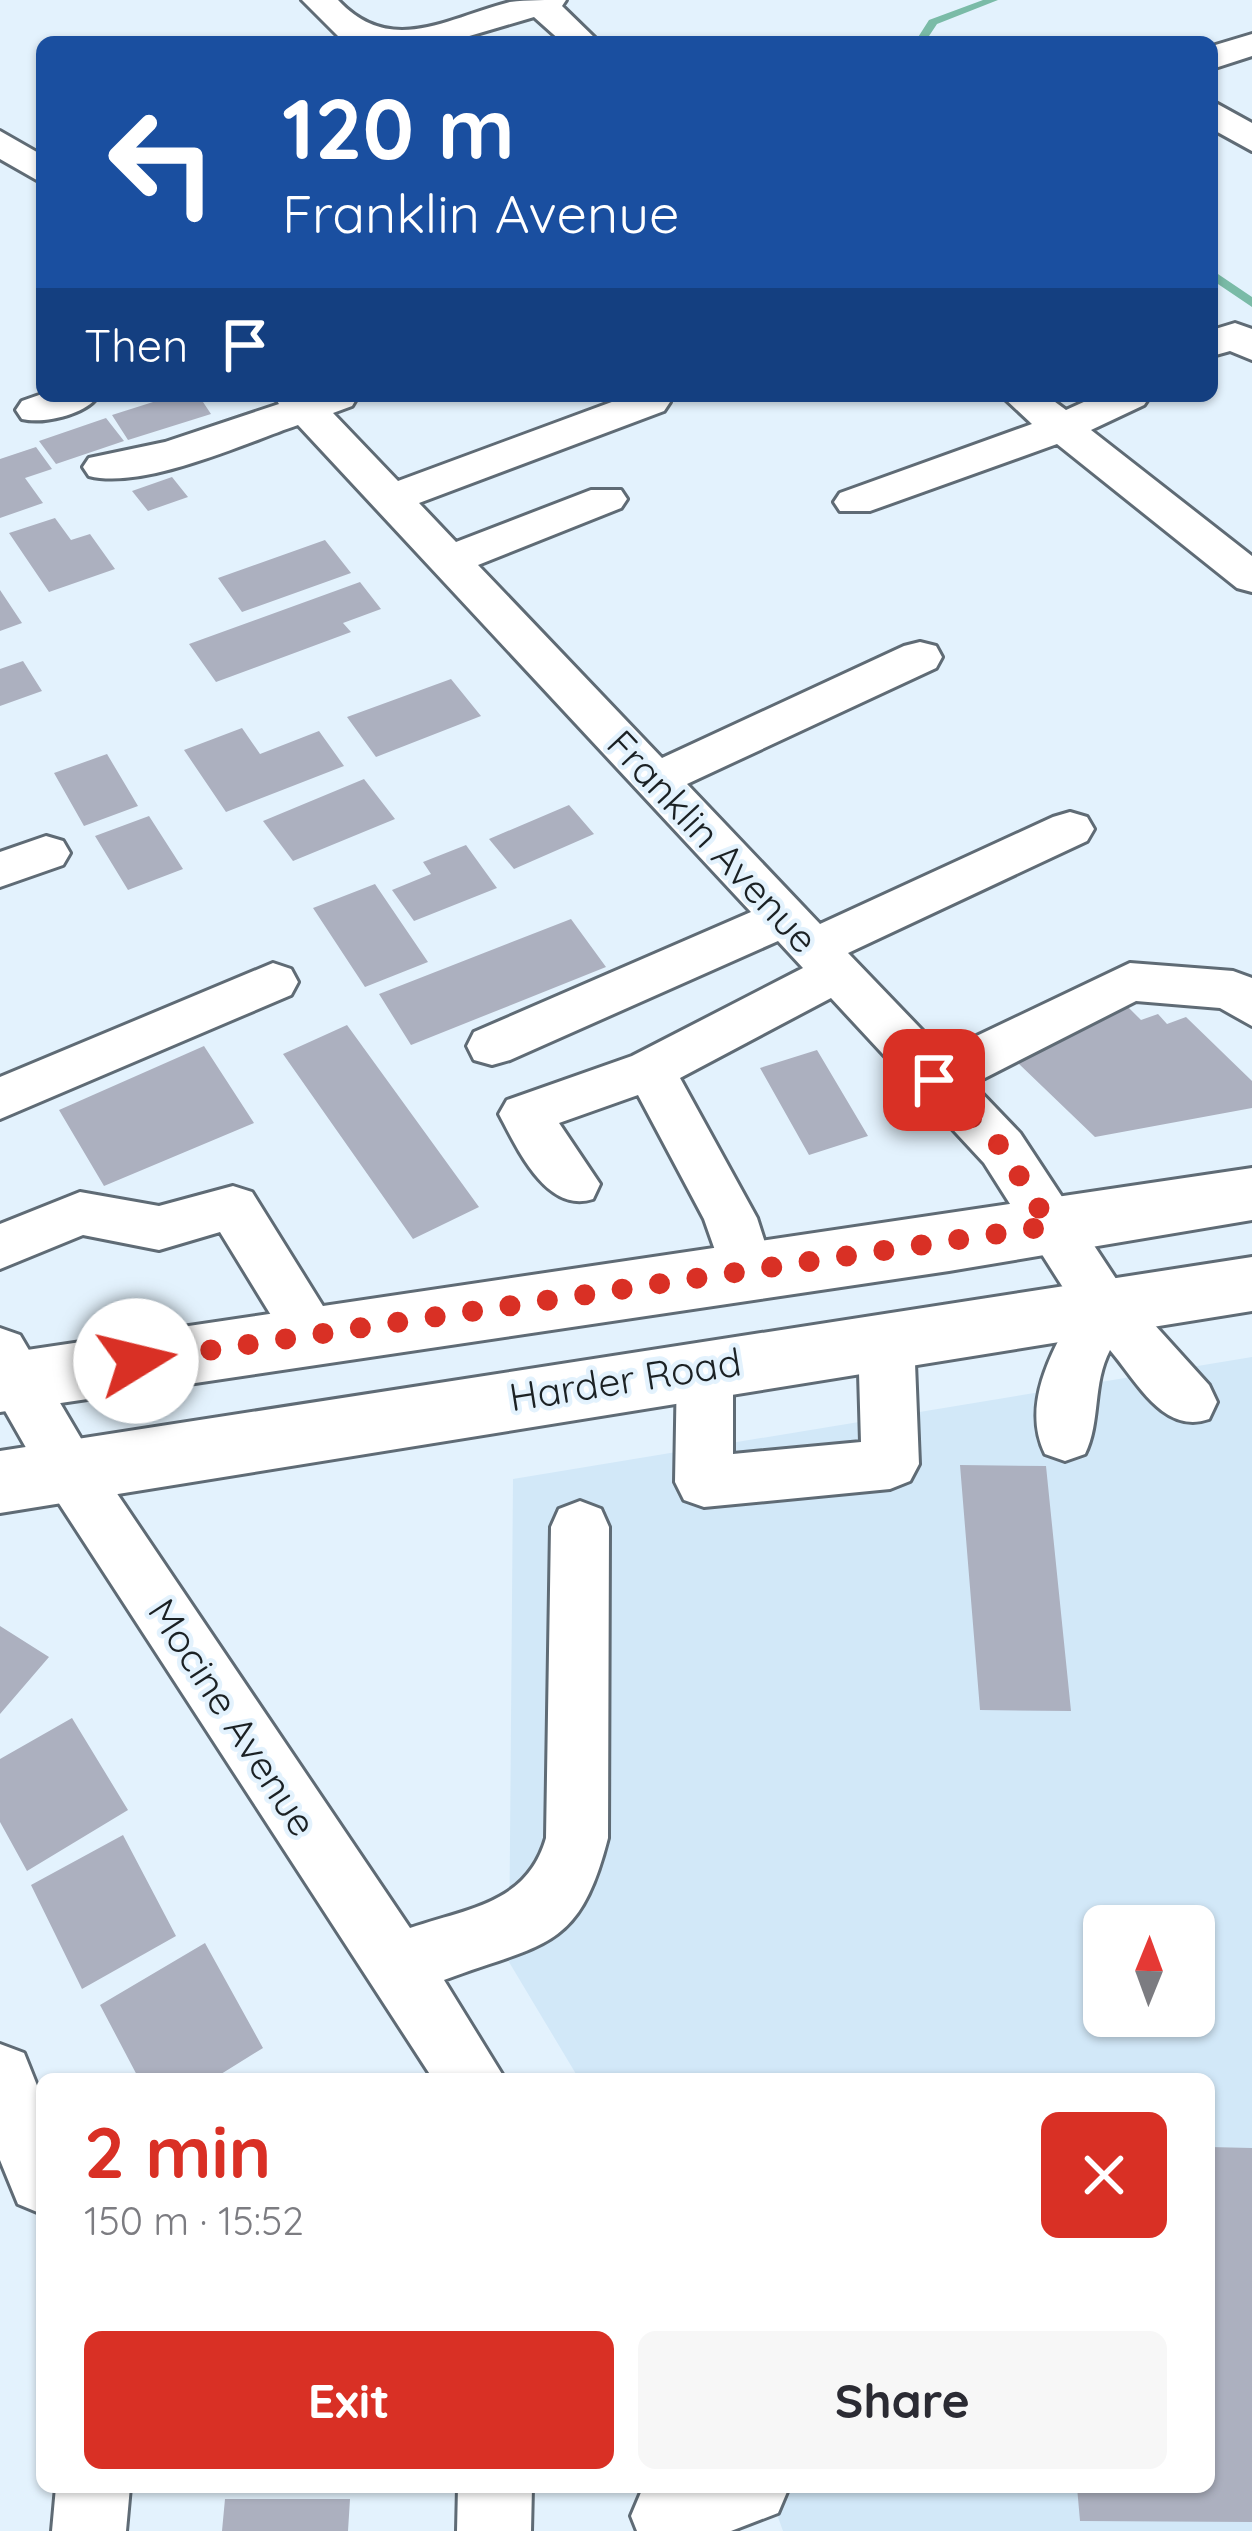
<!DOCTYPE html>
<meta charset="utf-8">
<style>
body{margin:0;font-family:Quicksand,sans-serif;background:#f7f7f7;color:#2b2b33;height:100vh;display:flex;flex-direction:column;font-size:45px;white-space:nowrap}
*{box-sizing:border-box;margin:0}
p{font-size:39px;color:#7c7c81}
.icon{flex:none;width:66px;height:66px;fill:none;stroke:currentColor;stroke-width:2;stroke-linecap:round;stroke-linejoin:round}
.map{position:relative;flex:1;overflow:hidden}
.drawer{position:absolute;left:36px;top:2073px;width:1179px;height:420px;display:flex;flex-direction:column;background:#fff;border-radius:18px;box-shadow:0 3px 9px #0004}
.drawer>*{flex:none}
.hud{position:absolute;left:36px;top:36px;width:1182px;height:366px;border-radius:18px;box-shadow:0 3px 9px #0004;background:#1a4fa0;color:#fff;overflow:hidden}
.needle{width:78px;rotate:1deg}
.controls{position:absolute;left:1083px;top:1905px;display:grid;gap:24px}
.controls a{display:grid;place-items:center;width:132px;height:132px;border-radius:18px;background:#fff;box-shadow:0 3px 9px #0004;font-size:60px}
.pin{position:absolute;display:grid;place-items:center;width:102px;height:102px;color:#fff;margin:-51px;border-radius:24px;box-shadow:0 6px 18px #0006}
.me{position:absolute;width:132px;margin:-66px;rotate:81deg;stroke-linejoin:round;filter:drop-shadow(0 0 9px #0008)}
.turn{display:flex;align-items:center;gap:42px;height:252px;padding:0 48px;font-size:54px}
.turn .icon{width:156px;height:156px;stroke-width:2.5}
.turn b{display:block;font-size:84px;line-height:102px}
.then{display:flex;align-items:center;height:114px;padding:0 48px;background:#0003;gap:24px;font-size:45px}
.round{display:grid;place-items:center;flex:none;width:126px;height:126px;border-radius:18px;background:#f7f7f7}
.summary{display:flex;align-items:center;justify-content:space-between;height:204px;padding:0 48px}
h1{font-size:72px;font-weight:800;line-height:90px;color:#d93025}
.cta{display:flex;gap:24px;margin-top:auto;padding:24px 48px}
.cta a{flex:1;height:138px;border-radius:18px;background:#d93025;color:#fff;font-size:48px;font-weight:800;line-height:138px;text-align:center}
.cta a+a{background:#f7f7f7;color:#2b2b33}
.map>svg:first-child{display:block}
</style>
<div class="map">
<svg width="1252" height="2531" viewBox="0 0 1252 2531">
<rect width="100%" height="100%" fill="#e3f2fd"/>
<!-- built -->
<path fill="#d2e8f8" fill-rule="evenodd" d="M1252 1357V2531H783L767 2487H1209V2079H579L509 1962 513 1479ZM1104 1926H1194V2016H1104Z"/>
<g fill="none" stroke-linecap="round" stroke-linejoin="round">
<!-- stream -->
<path fill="#7abba7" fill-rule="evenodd" d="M983 0H998L937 24 925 42H915L929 20Z
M1212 270 1252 297V307L1212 280Z"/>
</g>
<!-- building -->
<path fill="#acb0bf" d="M172 396H199L211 414 128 440 112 415Z
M106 418 124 441 56 464 39 441Z
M36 447 52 469 25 478 43 503 0 518V459Z
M172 477 188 497 148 511 132 491Z
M55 518 71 540 90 534 115 569 49 592 9 533Z
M325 540 351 573 242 612 218 578Z
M360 582 381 609 343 623 351 632 216 682 189 644Z
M0 590 22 623 0 631Z
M23 661 42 691 0 706V669Z
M451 679 481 716 376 757 347 717Z
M242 728 260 754 319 731 344 766 226 812 184 750Z
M107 754 138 806 84 826 54 773Z
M364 779 395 819 293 861 263 821Z
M569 805 594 834 514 869 489 839Z
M149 816 183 869 128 890 95 836Z
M466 845 497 888 414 921 392 890 431 874 423 862Z
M375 884 428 962 365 987 313 908Z
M571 919 606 967 411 1045 379 994Z
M1127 1006 1141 1020 1158 1014 1167 1024 1186 1017 1252 1081V1108L1095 1137 1018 1063Z
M347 1025 479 1207 413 1239 283 1054Z
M204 1046 254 1123 104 1186 59 1110Z
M817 1050 868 1136 809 1155 760 1068Z
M960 1465 1046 1466 1071 1711 980 1710Z
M0 1626 49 1657 0 1714Z
M72 1718 128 1810 27 1871 0 1822V1759Z
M123 1835 176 1936 82 1989 31 1885Z
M205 1943 263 2048 213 2079H139L100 2005Z
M1209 2147 1252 2148V2522L1080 2521 1077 2487H1209Z
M225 2499H350L348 2531H222Z"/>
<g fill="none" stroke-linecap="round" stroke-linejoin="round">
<!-- minor casing -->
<g stroke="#5f6b75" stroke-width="6">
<path id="minor" d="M302 0H338C391 57 447 18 510 2 527 0 548 0 566 0L562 6 599 42H562L534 17 449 42H344Z
M1252 34V56L1212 69V46Z
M1212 101 1252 123V151L1212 129Z
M0 131 42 155V183L0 159Z
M1235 323 1252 329V360L1230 351 1212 356V330Z
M42 394V396H98C85 415 43 424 22 419L16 410 22 401Z
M274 396H358L352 406 333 413 398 481 628 396H666L670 402 664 411 419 503 456 542 591 490H621L627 499 621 508 478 565 662 758 904 646 920 642 936 646 942 657 936 668 687 784 820 924 1053 817 1070 812 1087 817 1094 829 1087 841 848 953 943 1052 1130 963 1233 971 1252 978V1026L1220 1008 1136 1001 973 1084 1020 1133 1124 1291 1209 1385 1217 1402 1209 1419C1164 1435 1137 1382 1110 1350 1092 1384 1101 1421 1085 1454L1065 1461 1045 1454C1021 1405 1052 1351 1076 1308L984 1163 831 998 680 1078 757 1218 774 1271 766 1287 747 1293 728 1287 704 1219 638 1095 559 1123 600 1184 593 1199C547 1214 518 1150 499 1114L507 1100 632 1056 803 968 778 941 510 1060 492 1065 474 1060 467 1046 474 1032 751 912 298 425C245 443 144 490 89 476L83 467 89 458 165 442 279 404Z
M1002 396H1047L1066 410 1097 396H1150L1144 405 1091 430 1252 556V592L1237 588 1057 444 870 511H840L834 502 840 493 1032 424Z
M46 836 63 841 70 853 63 865 0 887V852Z
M273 963 291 969 298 982 291 995 0 1119V1077Z
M233 1186 252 1192 331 1319 340 1335 331 1351 312 1358 293 1351 220 1232 159 1250 83 1235 0 1269V1224L80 1192 159 1206Z
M886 1315 905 1322 914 1338 919 1464 910 1481 890 1489 704 1507 684 1500 675 1482 677 1367 685 1350 705 1344 725 1350 733 1367V1454L861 1442 858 1338 867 1322Z
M0 1328 20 1335 89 1452 410 1928C468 1908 527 1904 546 1838L551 1527 559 1509 580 1501 601 1509 609 1527 608 1838C579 1951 545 1942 444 1980L505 2079H433L49 1488 0 1402Z
M0 2044 24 2053 42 2098V2214L18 2204 0 2160Z
M56 2487H130L126 2531H52Z
M458 2487H532L531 2531H457Z
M649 2487H789L778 2513 731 2531H637L631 2516 642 2490Z"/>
</g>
<!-- major casing -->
<g stroke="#5f6b75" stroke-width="6">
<path id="major" d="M1252 1168V1220L949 1271 0 1412V1354Z
M1252 1257V1311L0 1513V1451Z"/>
</g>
<!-- minor -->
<use href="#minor" fill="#fff" fill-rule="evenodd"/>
<!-- major -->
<use href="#major" fill="#fff" fill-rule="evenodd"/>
</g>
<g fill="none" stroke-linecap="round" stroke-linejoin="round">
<!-- route -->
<path stroke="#d93025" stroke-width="21" stroke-dasharray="0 37.8" d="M136 1361 1050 1226 1002 1148 934 1080"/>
</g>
<g text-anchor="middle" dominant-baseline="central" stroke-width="9" stroke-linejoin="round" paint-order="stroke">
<!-- street labels -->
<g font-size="39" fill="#1b2124" stroke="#e3f2fd">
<text transform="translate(713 841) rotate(47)">Franklin Avenue</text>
<text transform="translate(625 1379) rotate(-9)">Harder Road</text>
<text transform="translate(233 1717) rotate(57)">Mocine Avenue</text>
</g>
</g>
</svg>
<div class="controls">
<a><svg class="needle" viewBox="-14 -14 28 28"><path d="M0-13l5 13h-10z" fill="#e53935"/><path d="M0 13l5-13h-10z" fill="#7c7c81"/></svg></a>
</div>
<div class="pin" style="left:934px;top:1080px;background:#d93025"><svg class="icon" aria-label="arrive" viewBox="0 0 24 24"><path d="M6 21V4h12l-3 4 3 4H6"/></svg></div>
<svg class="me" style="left:136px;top:1361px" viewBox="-20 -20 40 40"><circle r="19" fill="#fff"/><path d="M0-13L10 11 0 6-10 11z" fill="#d93025"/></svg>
<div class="hud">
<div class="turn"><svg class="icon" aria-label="left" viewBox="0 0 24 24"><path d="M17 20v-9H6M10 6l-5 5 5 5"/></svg><div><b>120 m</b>Franklin Avenue</div></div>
<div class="then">Then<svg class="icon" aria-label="arrive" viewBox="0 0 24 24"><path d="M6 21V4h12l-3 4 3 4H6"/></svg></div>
</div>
<section class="drawer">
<div class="summary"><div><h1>2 min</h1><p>150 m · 15:52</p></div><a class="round" style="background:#d93025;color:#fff"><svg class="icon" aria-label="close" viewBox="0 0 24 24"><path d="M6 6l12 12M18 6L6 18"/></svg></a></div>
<div class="cta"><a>Exit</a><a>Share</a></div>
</section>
</div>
